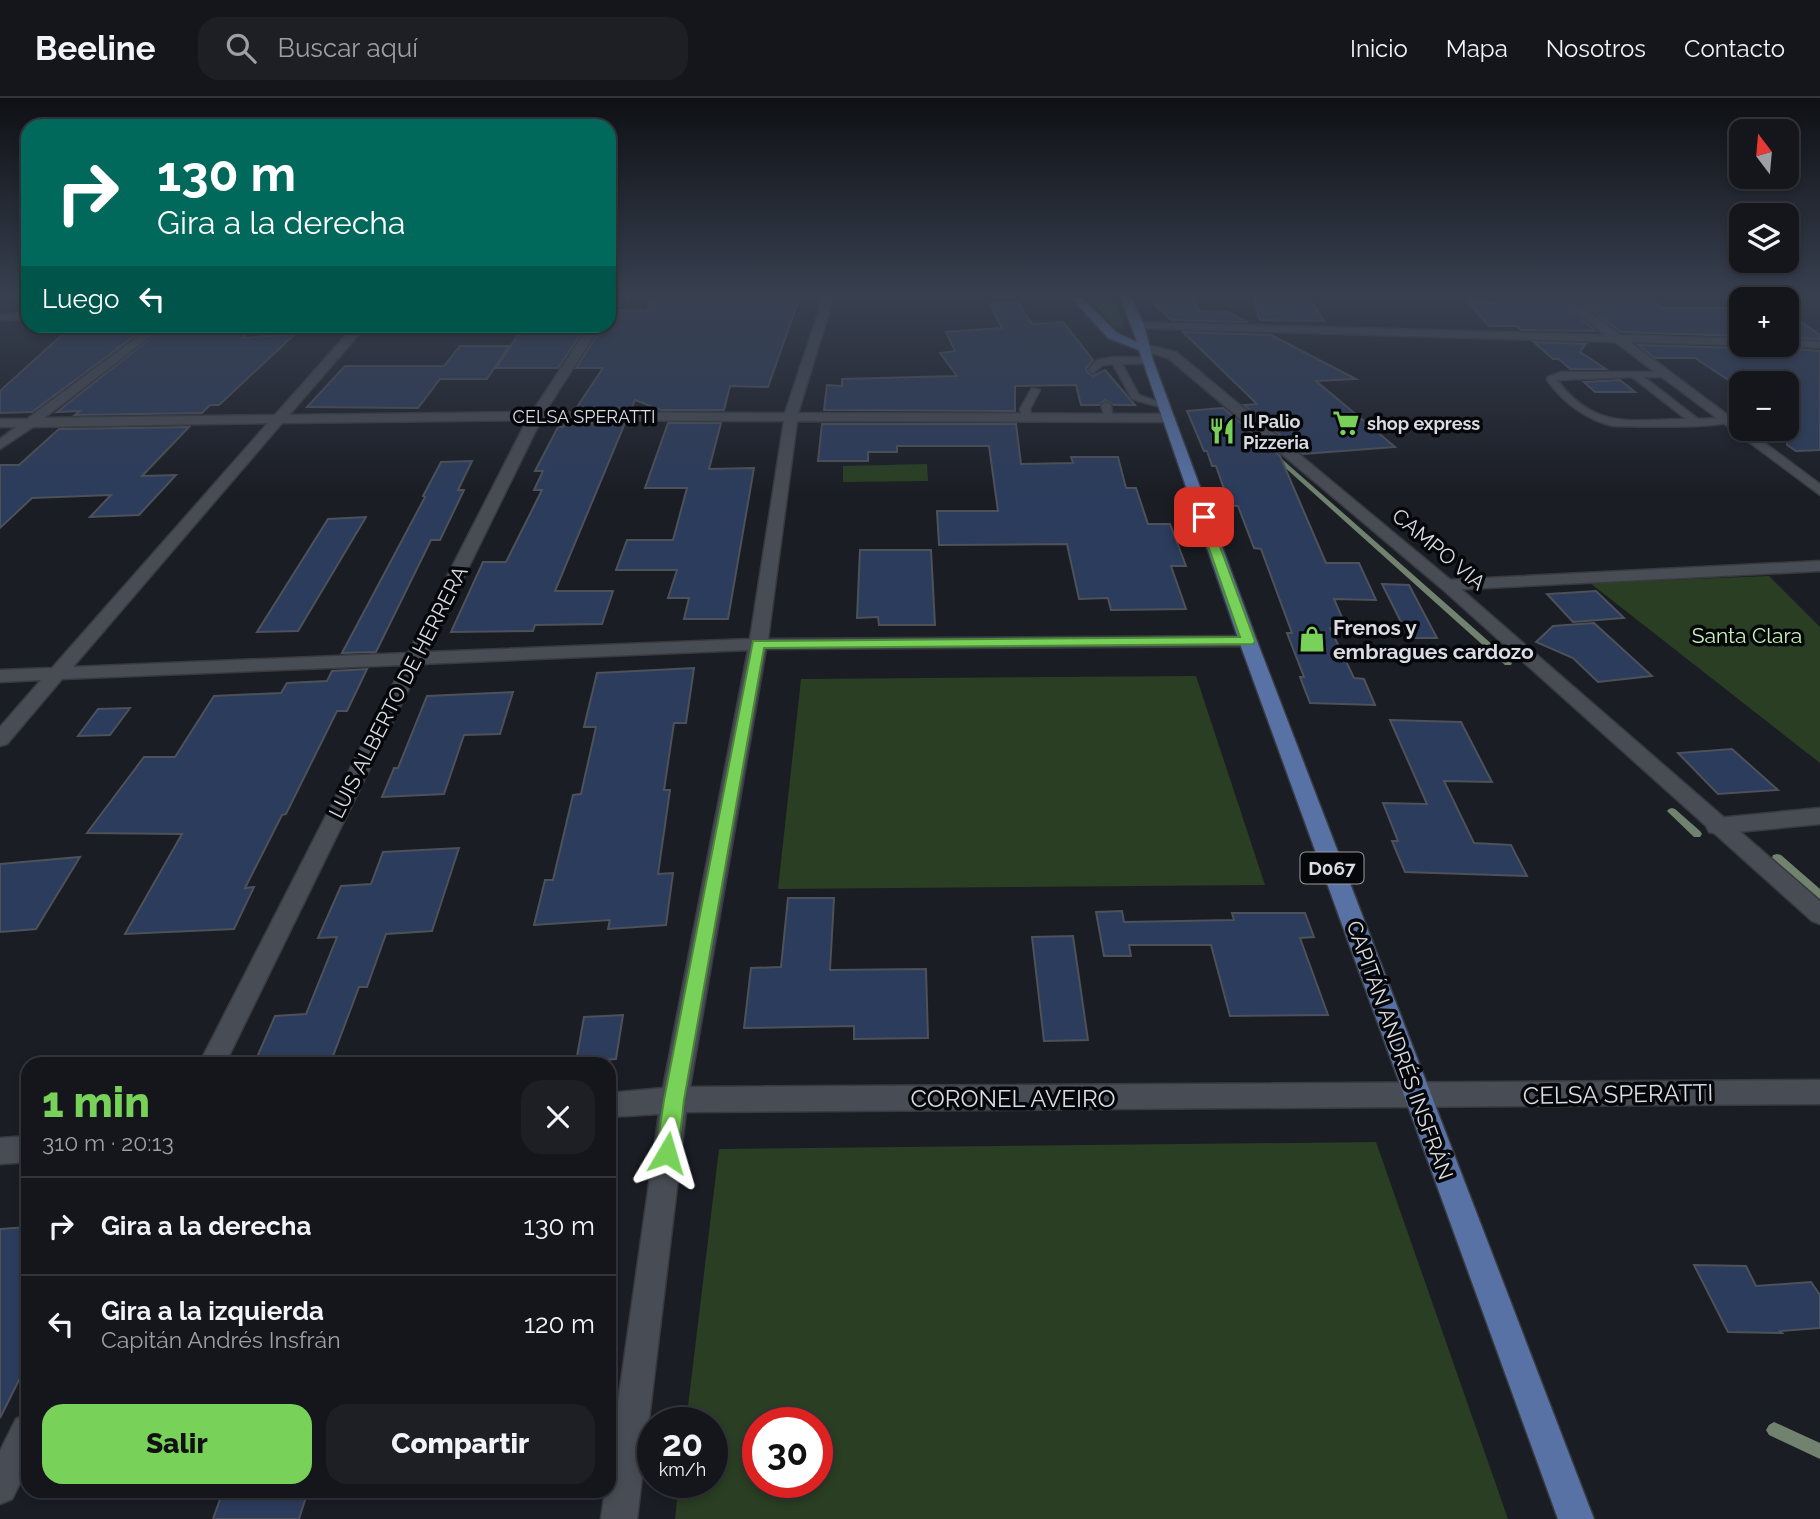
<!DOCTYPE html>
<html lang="es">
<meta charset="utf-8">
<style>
body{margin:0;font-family:Raleway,sans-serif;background:#1d1f24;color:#f1f3f6;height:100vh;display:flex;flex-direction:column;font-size:26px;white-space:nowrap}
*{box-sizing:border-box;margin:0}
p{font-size:23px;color:#9d9fa3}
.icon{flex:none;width:38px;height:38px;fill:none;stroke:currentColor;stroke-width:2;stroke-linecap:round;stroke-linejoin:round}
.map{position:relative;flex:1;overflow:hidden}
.panel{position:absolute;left:21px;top:959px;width:595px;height:441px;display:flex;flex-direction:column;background:#14161b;border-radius:21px;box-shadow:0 4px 10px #0003,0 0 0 2px #33353a}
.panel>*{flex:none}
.guide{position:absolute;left:21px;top:21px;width:595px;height:214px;border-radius:21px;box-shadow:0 4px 10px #0003,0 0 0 2px #33353a;background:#00695c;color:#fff;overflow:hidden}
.needle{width:46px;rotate:344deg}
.fabs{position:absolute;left:1729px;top:21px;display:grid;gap:14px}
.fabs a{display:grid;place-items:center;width:70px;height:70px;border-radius:14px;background:#14161b;box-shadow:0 4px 10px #0003,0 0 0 2px #33353a;font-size:35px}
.speed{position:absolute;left:637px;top:1309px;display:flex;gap:14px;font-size:35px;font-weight:700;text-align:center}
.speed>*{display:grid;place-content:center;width:91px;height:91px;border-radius:50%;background:#14161b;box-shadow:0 4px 10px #0003,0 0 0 2px #33353a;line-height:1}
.speed small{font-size:18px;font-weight:400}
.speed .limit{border:10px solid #d22;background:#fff;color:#111}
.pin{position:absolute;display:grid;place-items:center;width:60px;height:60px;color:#fff;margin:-30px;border-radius:14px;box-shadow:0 4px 10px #0006}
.me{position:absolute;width:77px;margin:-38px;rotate:7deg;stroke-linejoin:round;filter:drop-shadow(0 0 5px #0008)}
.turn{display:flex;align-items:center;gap:24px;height:147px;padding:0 21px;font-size:32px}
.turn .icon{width:91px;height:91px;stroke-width:2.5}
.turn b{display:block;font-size:49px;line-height:60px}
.then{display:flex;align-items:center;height:66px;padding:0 21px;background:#0003;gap:14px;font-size:26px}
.round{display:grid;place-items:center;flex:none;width:74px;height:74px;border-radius:21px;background:#1d1f24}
.overview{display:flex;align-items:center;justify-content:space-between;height:119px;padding:0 21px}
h1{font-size:42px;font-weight:800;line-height:52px;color:#78d158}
.primary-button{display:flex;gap:14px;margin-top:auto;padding:14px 21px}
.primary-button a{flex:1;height:80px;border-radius:21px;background:#78d158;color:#111;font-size:28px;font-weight:800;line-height:80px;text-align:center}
.primary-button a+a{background:#1d1f24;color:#f1f3f6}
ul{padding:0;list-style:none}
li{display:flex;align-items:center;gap:21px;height:98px;padding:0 21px;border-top:2px solid #33353a}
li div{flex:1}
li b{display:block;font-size:26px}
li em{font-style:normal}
header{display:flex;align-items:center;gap:42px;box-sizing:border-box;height:98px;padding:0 35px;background:#14161b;border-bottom:2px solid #33353a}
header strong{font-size:33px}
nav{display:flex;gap:38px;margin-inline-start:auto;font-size:24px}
.search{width:490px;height:63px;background:#1d1f24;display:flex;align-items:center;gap:18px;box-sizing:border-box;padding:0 24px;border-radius:21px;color:#9d9fa3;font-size:26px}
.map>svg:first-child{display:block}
</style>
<header>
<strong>Beeline</strong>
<div class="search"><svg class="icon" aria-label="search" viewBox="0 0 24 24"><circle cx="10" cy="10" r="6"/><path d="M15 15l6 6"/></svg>Buscar aquí</div>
<nav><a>Inicio</a><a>Mapa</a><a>Nosotros</a><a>Contacto</a></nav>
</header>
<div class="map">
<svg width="1820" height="1421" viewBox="0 0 1820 1421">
<rect width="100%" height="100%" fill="#1a1d24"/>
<!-- green -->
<path fill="#293e22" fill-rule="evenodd" d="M1088 198H1112L1124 227 1123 230 1113 228Z
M927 366 928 383 843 384V368Z
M1769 478 1820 529V665L1590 485Z
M1196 578 1265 787 778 791 801 581Z
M1376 1044 1508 1421H675L679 1384H712V1325H686L719 1051ZM758 1325H817V1384H758Z"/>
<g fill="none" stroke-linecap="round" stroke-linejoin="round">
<!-- stream -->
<path fill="#71836e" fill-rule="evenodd" d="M1271 355H1275L1511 563 1512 565 1511 567H1505L1271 357Z
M1672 710 1675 711 1700 733 1702 736 1700 739H1694L1669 715 1667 713 1669 711Z
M1777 756 1781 757 1820 791V801L1816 800 1773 763 1772 760 1773 757Z
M1774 1324 1820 1345V1361L1769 1337 1766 1332 1769 1327Z"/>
</g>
<!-- building -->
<path fill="#2c3c5c" stroke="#4d5159" stroke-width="2" d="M674 198H701V200L800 198 768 289 730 288 724 312H661L635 302 631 312H575L603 270H576L603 228H609V220L615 212 648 213 649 203 673 202Z
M1146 198H1192L1199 213 1227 214 1248 224 1171 222Z
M1253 198H1308L1324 223 1260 222Z
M1496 198H1554L1596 233 1521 232 1517 228H1489L1467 203 1500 204Z
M1571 198 1651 200 1663 210H1741V238L1621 234Z
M1018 204 1032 226 1063 224 1093 262 1086 270 1087 274 1093 278 1105 272 1135 307H1114L1105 302 1099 307H1081L1076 287 1015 288V313L824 312 827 287 842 288V281L957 278 940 255 955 253 946 234 1002 230 989 206Z
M1787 214 1820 237V241L1787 240Z
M108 228H148L32 314 0 315V293L64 235 100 234Z
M166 228H255L242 240 295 236 219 307H210L202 315 75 317 80 313 57 314Z
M524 228H586L558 270H496Z
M1183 234 1271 237 1356 281 1316 283 1395 349 1303 356 1244 307 1257 306Z
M1534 244 1586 246 1580 254 1606 271H1570L1559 261H1553Z
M1638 247 1741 250 1744 247H1780L1783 250 1820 253V352L1796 353 1787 347V285H1741L1739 289 1695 260H1655Z
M460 248H509L487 281H440L418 310 307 309 345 268H444Z
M1620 282 1635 294H1595L1584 284Z
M1223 310 1280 358 1326 465H1359L1376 502 1334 501 1347 531 1330 530 1354 580 1364 581 1375 607 1310 605 1300 579H1304L1287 535H1292L1261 451 1254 450 1238 408H1230L1216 368H1212L1207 353H1204L1187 313Z
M566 325H625L555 493H613L602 526 535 527 533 533 451 534 483 464H506L542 392H534L543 373H535L558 329H563Z
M668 325H721L709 371 754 370 728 521H684L689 500H668L677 472H616L627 442H673L687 390H645Z
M822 326H1016L1021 366 1073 365 1071 359H1118L1126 390H1136L1148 426H1170L1186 468H1171L1186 511 1111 512 1108 500 1079 501 1067 446 939 447 937 413H998L989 348H897V354H868V363H818Z
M189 329 142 378 176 377 139 417 90 419 111 397 32 400 0 430V367H19L59 331Z
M472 363 458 392H464L440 442H431L376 554 342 555 425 399 423 398 441 364Z
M366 419 298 533 257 534 328 421Z
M860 452H931L935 527H879L878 519 857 520Z
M1382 486 1409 487 1437 540H1409Z
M1596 493 1624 520 1573 524 1547 496Z
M1594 525 1652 578 1598 584 1573 560 1536 544 1553 528Z
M694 570 686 625H674L664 692H670L658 776 673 775 666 827 608 831 610 822 534 827 545 782H553L573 697 581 696 596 629H584L597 575Z
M367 571 347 613H337L286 716 282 717 245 790 254 789 234 831 125 836 182 736 87 735 144 659H175L214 598 281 595 287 585 327 583 332 573Z
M513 594 500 636 464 637 444 696 382 699 394 670H398L427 598Z
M130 610 110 637 78 638 98 611Z
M1390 622 1461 624 1492 684 1444 683 1474 745 1511 747 1527 778 1405 774 1392 743H1398L1383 705 1427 706Z
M1732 651 1778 692 1718 696 1678 655Z
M459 750 432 833 386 836 367 889H359L330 966H254L275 918 306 916 337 839 318 840 341 788 371 786 383 754Z
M80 759 36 831 0 834V766Z
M788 800H834L830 872 926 871 928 940 854 941V928L744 930 751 870 781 869Z
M1122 813 1124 824 1234 822 1232 815H1305L1314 839 1300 840 1328 917 1230 918 1211 847H1129L1131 858H1104L1096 814Z
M1073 838 1088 942 1044 943 1032 839Z
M623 917 616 961 576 964 584 919Z
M28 1129V1264L0 1320V1131Z
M1694 1167 1746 1168 1756 1188 1811 1184 1820 1197V1230L1780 1233 1782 1235 1728 1234Z
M223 1393H308L299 1421H213Z"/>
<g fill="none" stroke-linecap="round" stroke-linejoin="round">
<!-- service casing -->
<g stroke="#383a40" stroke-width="3">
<path id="service" d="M1115 259 1150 260V264L1147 265 1122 266 1139 297 1167 307V311L1132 301 1113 266 1103 267 1093 275 1088 272 1097 262Z
M1561 274H1667L1669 276 1664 279H1644L1698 321 1726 320 1731 323C1718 331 1634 328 1613 328 1585 321 1564 305 1547 282L1548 279ZM1632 279 1686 321C1630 322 1595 332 1557 282Z
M1032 290 1040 292 1030 311 1032 320 1027 323 1022 320 1020 311Z
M1106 304 1111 307 1113 322 1105 320 1101 307Z"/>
</g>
<!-- minor casing -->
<g stroke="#383a40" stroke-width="3">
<path id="minor" d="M609 198H618L609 206Z
M824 198H834L798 315 1168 316 1175 320 1168 324 797 323 768 541 1248 538 1257 543 1248 548 766 551 690 989 1820 982V1006L686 1014 637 1421H601L605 1393H609V1367L659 1016 609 1019V995L663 990 748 552 421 566 225 966H199L403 567 62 581 7 646 0 648V629L41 582 0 584V572L52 570 268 325 33 329 0 351V341L16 329H0V321H27L152 228H164L44 320 275 317 354 228H366L289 317 532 314 589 228H600L545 314 785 315ZM527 322 408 555 73 569 282 325ZM541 322 784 323 750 541 427 554Z
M1556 198H1567L1620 237 1741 241V247H1744H1741L1630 244 1741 327V331H1746L1820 386V397L1615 244 1138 230 1132 227 1138 224 1605 237Z
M28 215V221L0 222V216Z
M1787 242 1820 244V250L1783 247H1787Z
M1820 463V473L1447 492 1439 487 1447 482Z
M1820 710V726L1717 736 1709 734 1706 728 1709 722 1717 720Z
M28 1038V1064L0 1066V1040Z
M28 1316V1369L12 1401 0 1406V1353L16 1321Z"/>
</g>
<!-- tertiary casing -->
<g stroke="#383a40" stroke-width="3">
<path id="tertiary" d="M1143 246 1176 254 1453 484 1820 803V826L1812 823 1441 490 1168 260 1139 251 1137 249Z"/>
</g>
<!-- primary casing -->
<g stroke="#383a40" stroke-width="3">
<path id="primary" d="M1070 198H1080L1117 235 1137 244 1120 198H1130L1144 227 1153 262 1257 543 1594 1421H1558L1239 543 1139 252 1108 240Z"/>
</g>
<!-- service -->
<use href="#service" fill="#484c54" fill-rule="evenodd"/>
<!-- minor -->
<use href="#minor" fill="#484c54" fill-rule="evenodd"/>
<!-- tertiary -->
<use href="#tertiary" fill="#484c54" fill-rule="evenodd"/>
<!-- primary -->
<use href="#primary" fill="#5872a6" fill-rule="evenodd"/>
</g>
<!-- sky -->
<linearGradient id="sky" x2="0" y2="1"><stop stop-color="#0e1014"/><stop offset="0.5" stop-color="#384050"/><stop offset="1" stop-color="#384050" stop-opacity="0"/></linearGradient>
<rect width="1820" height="396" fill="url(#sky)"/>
<!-- route -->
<path fill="#78d158" stroke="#4e8839" stroke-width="2" d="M1204 416 1209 419 1255 543 1253 546 764 550 684 1002 678 1055 674 1062 667 1065 659 1062 656 1055 664 1002 753 543 1240 539 1198 419Z"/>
<!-- icons -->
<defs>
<g id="supermarket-bare" transform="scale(2.1)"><path d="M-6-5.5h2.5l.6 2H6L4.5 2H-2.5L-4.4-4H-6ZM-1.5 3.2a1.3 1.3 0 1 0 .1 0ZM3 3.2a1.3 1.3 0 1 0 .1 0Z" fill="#78d158" stroke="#06070a" stroke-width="2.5" paint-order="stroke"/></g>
<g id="restaurant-bare" transform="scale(2.1)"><path d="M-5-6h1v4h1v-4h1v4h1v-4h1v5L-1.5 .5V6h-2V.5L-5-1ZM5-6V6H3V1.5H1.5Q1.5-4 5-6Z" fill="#78d158" stroke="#06070a" stroke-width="2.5" paint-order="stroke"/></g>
<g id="shop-bare" transform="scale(2.1)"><path d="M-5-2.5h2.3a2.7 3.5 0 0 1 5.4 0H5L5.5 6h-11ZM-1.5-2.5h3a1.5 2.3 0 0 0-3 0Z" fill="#78d158" stroke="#06070a" stroke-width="2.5" paint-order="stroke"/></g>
</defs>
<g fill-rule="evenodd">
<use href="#supermarket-bare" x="1346" y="325"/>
<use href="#restaurant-bare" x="1222" y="333"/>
<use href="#shop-bare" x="1312" y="541"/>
</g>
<g text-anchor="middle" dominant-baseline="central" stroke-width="7" stroke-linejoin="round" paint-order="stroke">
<!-- far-street labels -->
<g font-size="18" fill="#dadce1" stroke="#06070a">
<text x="584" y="318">CELSA SPERATTI</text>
</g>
<!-- far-poi labels -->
<g font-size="18" font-weight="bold" fill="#dadce1" stroke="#06070a" text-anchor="start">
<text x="1243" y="323">Il Palio<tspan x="1243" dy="21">Pizzeria</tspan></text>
<text x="1367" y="325">shop express</text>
</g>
<!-- shield labels -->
<rect fill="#06070a" stroke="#9a9ca0" stroke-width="2" x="1300.5" y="754.5" width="63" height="31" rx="5"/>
<g font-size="19" font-weight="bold" fill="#dadce1">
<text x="1332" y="770">D067</text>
</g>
<!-- street labels -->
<g font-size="21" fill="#dadce1" stroke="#06070a">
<text transform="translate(1439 451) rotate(40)">CAMPO VIA</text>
<text transform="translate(398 594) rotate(-63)">LUIS ALBERTO DE HERRERA</text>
<text transform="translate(1400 952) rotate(70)">CAPITÁN ANDRÉS INSFRÁN</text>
</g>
<!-- poi labels -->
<g font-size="21" font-weight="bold" fill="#dadce1" stroke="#06070a" text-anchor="start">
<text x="1333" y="529">Frenos y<tspan x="1333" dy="24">embragues cardozo</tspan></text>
</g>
<!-- park labels -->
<g font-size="21" fill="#c7f3b8" stroke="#06070a">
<text x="1747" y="537">Santa Clara</text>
</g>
<!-- near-street labels -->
<g font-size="24" fill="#dadce1" stroke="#06070a">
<text transform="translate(1618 996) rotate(-1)">CELSA SPERATTI</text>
<text x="1013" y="1000">CORONEL AVEIRO</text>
</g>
</g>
</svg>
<div class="fabs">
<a><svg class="needle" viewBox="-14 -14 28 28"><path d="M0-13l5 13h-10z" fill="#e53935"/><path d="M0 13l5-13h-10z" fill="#9d9fa3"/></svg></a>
<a><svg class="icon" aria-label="layers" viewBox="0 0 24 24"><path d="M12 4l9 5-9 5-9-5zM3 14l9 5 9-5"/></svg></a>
<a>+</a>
<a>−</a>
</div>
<div class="speed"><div>20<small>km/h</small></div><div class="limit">30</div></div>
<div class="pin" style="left:1204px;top:419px;background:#d93025"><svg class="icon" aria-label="arrive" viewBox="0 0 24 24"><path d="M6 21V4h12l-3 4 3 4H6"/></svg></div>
<svg class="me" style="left:667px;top:1055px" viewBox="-20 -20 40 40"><path d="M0-17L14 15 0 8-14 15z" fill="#78d158" stroke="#fff" stroke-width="4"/></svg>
<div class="guide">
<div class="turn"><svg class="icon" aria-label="right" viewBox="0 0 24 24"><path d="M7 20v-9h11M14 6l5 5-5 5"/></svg><div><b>130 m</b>Gira a la derecha</div></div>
<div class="then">Luego<svg class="icon" aria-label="left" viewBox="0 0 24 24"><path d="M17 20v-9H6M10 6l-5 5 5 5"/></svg></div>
</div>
<section class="panel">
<div class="overview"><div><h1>1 min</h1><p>310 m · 20:13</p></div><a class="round"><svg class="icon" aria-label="close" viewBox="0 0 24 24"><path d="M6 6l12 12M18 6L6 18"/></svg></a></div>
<ul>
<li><svg class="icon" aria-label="right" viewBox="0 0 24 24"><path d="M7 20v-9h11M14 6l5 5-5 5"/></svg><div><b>Gira a la derecha</b></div><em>130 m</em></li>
<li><svg class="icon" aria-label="left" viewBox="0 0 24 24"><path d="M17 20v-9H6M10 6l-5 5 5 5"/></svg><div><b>Gira a la izquierda</b><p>Capitán Andrés Insfrán</p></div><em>120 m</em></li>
</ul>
<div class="primary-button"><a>Salir</a><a>Compartir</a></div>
</section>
</div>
